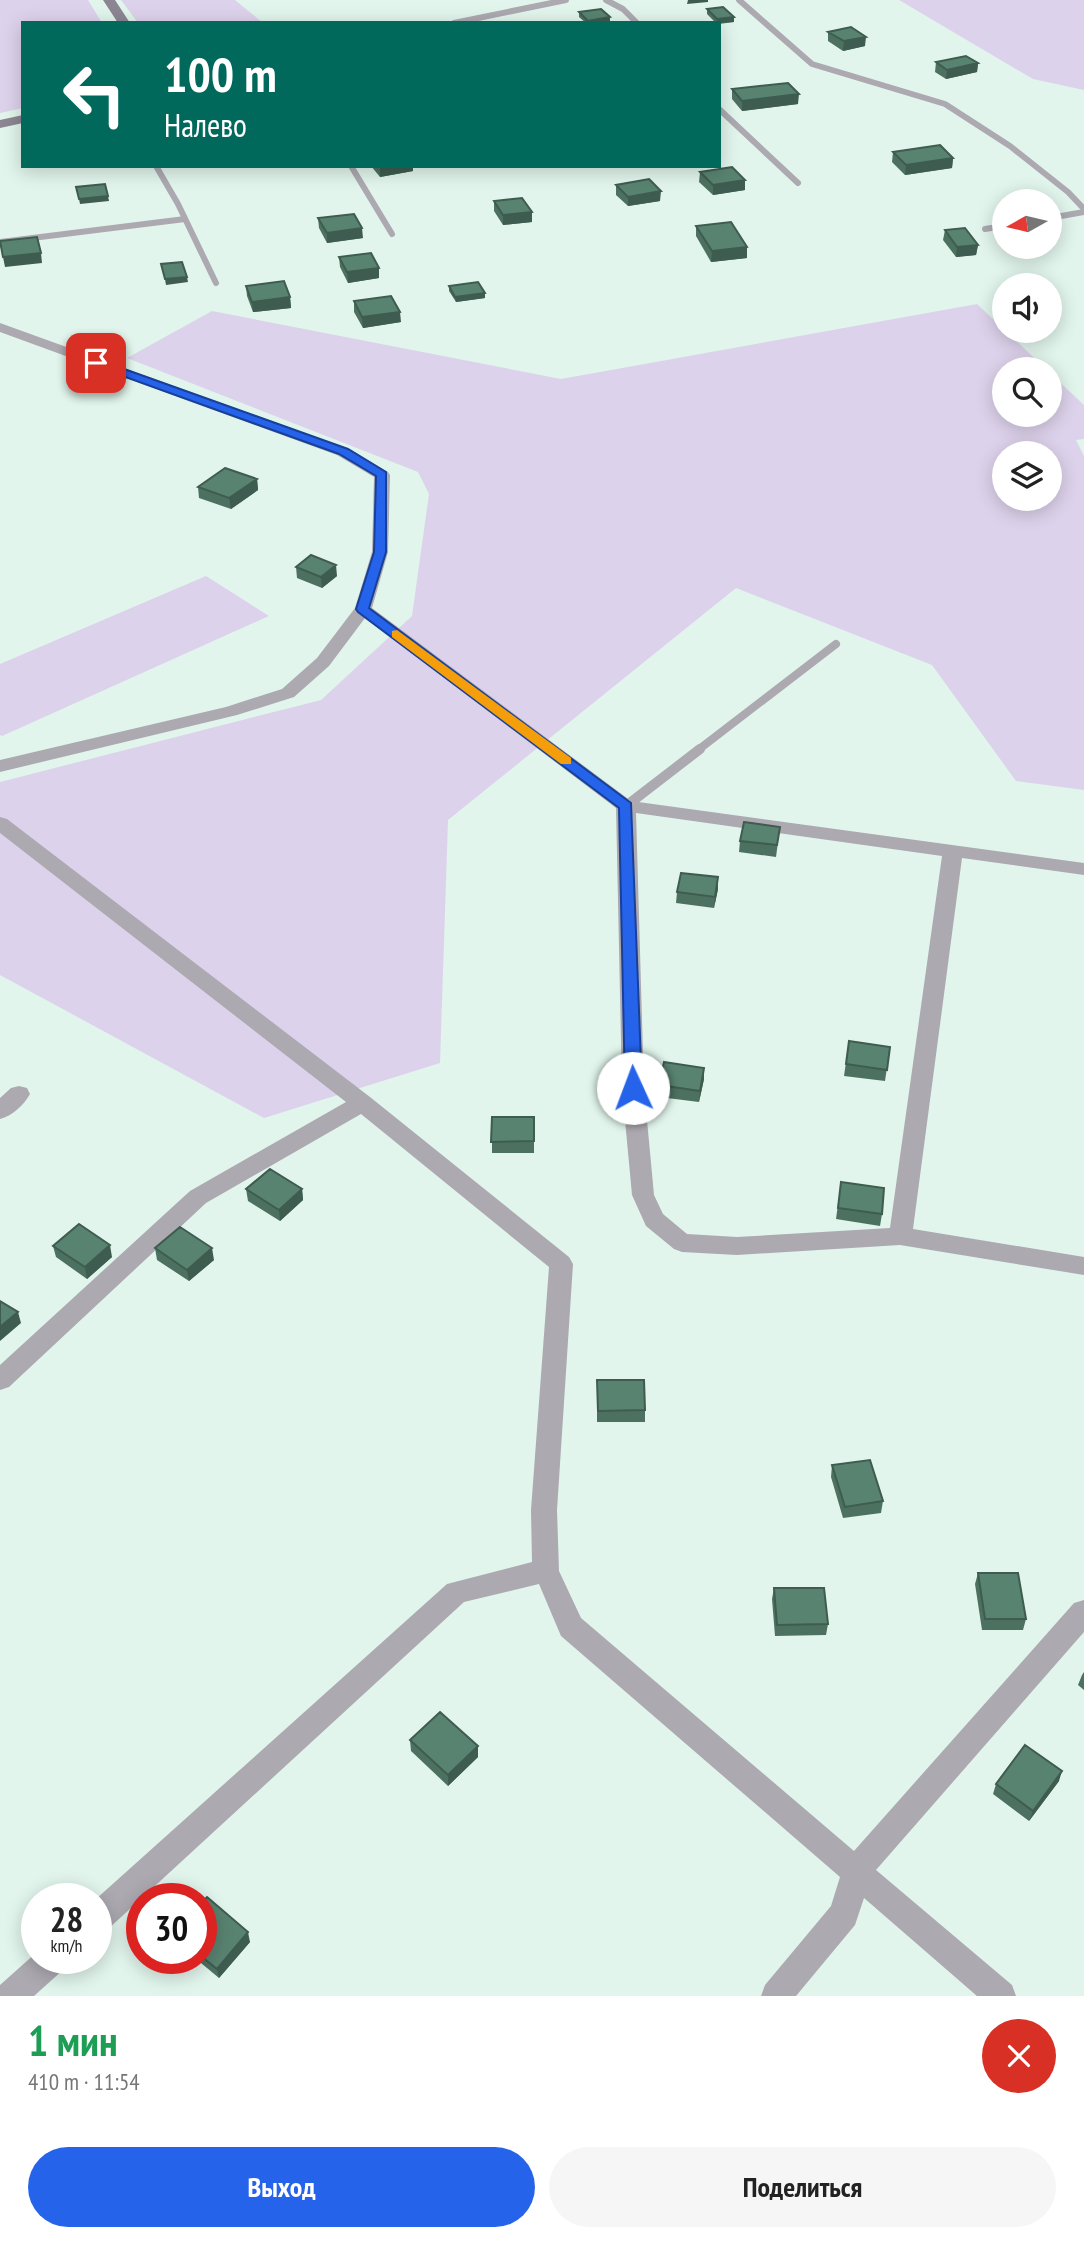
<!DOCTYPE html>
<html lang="ru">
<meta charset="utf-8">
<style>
body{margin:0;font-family:"PT Sans Narrow",sans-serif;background:#f6f6f6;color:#222;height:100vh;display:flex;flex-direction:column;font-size:26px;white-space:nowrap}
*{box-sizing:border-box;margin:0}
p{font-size:23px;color:#767676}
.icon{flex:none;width:38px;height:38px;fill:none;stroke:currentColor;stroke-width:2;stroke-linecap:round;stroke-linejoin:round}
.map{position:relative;height:1996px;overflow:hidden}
.side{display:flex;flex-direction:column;background:#fff;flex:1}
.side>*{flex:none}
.guide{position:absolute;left:21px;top:21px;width:700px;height:147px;border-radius:0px;box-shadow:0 4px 18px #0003;background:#00695c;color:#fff;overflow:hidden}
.needle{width:46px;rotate:262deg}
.controls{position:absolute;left:992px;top:189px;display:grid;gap:14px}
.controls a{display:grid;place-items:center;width:70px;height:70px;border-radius:50%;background:#fff;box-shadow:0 4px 18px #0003;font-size:35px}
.speed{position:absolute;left:21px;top:1883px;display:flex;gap:14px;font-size:35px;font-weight:700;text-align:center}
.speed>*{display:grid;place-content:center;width:91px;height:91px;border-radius:50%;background:#fff;box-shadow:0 4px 18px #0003;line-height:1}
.speed small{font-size:18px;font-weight:400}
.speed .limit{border:10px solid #d22;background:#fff;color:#111}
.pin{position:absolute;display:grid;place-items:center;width:60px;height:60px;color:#fff;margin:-30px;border-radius:14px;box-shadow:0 4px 10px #0006}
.me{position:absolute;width:77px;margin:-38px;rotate:358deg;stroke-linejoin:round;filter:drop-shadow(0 0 5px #0008)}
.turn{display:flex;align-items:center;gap:24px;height:147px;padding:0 28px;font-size:32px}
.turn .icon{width:91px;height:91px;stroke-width:2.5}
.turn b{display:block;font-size:49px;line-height:60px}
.round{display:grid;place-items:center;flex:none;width:74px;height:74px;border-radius:37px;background:#f6f6f6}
.overview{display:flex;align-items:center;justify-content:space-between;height:119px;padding:0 28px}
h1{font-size:42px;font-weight:700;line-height:52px;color:#1e9e55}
.action{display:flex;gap:14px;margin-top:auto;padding:14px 28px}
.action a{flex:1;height:80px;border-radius:42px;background:#2563eb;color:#fff;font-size:28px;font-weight:700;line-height:80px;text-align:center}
.action a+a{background:#f6f6f6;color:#222}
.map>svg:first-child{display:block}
</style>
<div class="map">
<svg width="1084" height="1996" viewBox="0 0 1084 1996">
<rect width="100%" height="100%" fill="#e1f5ec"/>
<!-- green -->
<path fill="#ddd2eb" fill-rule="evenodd" d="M0 0H88L102 23H23V108L0 113Z
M121 0H235L263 23H138Z
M899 0H1084V90L1033 79Z
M977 304 1046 369H1004V415H1050V373L1084 405V439L1076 440 1084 456V790L1016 781 932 665 736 588 448 820 440 1063 264 1118 0 975V782L321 700 412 616 429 494 418 472 127 358 212 311 561 379ZM1004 453H1050V499H1004Z
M206 576 269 616 2 736 0 735V664Z"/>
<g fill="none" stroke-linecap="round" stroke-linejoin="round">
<!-- lane-far2 -->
<path stroke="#aca9b0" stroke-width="6" d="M606 0 623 9 637 23
M739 0 812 64 945 104 1010 146 1068 192 1084 209
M454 23 566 0
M719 109 798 183
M156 166 178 204 216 283
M351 166 392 234
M1050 218 1084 212
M985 229 1004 226
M0 242 185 219"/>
<!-- lane-far1 -->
<path stroke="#aca9b0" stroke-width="8" d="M698 750 836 644"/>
<!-- lane -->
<path stroke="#aca9b0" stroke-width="10" d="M626 806 700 749"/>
<!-- street -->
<path fill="#aca9b0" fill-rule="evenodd" d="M0 323 349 449 388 472 390 475 388 552 372 608 631 801 1084 863V875L962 858 913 1229 1084 1257V1275L900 1245 737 1255 682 1252 674 1249 646 1226 632 1195 622 1088 616 808 365 618 329 666 294 697 237 715 0 772V760L226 707 282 689 317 658 355 608 372 552 374 477 337 455 0 332ZM636 813 942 856 890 1228 737 1237 687 1234 663 1214 654 1195 644 1088Z
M0 817 7 819 370 1097 569 1257 573 1264 557 1510 559 1571 581 1618 854 1851 1074 1603 1084 1600V1632L876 1870 1012 1985 1016 1996H977L864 1898 855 1925 796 1996H761L765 1985 831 1906 840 1877 561 1636 539 1584 464 1602 107 1930 96 1934V1899L447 1584 532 1562 531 1510 549 1267 361 1114 206 1203 9 1387 0 1390V1365L190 1191 346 1102 0 833Z
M19 1086 27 1088 30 1094C24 1105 12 1116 0 1119V1098L11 1088Z
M37 1952V1958H68L64 1969 34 1996H0V1985Z"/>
<!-- secondary -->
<path fill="#8b8691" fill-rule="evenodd" d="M103 0H115L130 23H118Z
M23 115V123L0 128V120Z"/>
</g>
<!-- wall -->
<path fill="#4d7161" d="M707 9 734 22 719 24 716 23 707 14Z
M579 12 610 22 586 23 579 17Z
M828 32 865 46 843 51 828 41Z
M936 62 978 63 977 72 946 79 935 72Z
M732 89 798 104 742 111 732 99Z
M893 152 953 158 952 168 905 175 892 162Z
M371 166H413V171L380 177Z
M700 172 745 180V190L713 195 699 182Z
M616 185 660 201 628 206 616 195Z
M494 201 532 212V222L503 225 494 211Z
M318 218 363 238 327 243 319 228Z
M696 226 747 247V258L711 262 696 236Z
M945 230 978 245 976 255 956 257 943 240Z
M339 257 379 278 348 283 340 267Z
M246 286 290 297 291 308 253 312 247 296Z
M449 286 485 293V298L456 302 449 291Z
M354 301 401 322 363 328 354 312Z
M257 479 258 490 231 509 199 498 198 487Z
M296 567 337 576 322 588 297 578Z
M780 827 776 857 739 852 740 841Z
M718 889 714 908 676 903 677 892Z
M849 1041 890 1047 885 1081 844 1076Z
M704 1079 699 1102 659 1097V1085Z
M492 1117H534V1153H492Z
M841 1182 882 1214 880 1226 836 1219Z
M246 1189H302L303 1200 280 1221 248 1201Z
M53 1246 112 1257 87 1279 56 1257Z
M155 1248 214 1260 189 1281 157 1260Z
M597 1380 645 1410V1422H597Z
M832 1465 883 1501 881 1513 843 1518 831 1477Z
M978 1573 1026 1619 1023 1630H982L975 1584Z
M774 1588 828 1624 826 1635 775 1636 772 1599Z
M1084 1672V1690L1078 1685 1082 1675Z
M410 1740 478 1746V1757L448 1786 411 1751Z
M1059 1781 1029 1821 993 1794 996 1784Z
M201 1903 250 1942 219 1978 195 1958H201Z"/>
<!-- shaded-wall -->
<path fill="#3e5c4f" d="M688 0H708V2L687 4Z
M610 17V22L588 23V21Z
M734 17V22L717 23V19Z
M866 37 865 46 843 51 844 41Z
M978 63 977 72 946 79 947 70Z
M799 94 798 104 742 111V101Z
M953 158 952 168 905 175 906 165Z
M385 166H413V171L380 177V167Z
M745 180V190L713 195V185Z
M661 191 660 201 628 206V197Z
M108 196 109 201 80 204 79 199Z
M532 212V222L503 225V215Z
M362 228 363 238 327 243V233Z
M978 245 976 255 956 257 957 247Z
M747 247V258L711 262 712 251Z
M41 253 42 263 5 267 3 257Z
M379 268V278L348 283 347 272Z
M187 277 188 282 166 285 165 279Z
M485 293V298L456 302 455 297Z
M290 297 291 308 253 312 252 302Z
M400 312 401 322 363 328 362 317Z
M257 479 258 490 231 509 229 498Z
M336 565 337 576 322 588 321 577Z
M718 877V889L714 908 715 897Z
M704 1068V1079L699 1102 700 1091Z
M302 1189 303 1200 280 1221 279 1210Z
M110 1245 112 1257 87 1279 85 1267Z
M212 1248 214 1260 189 1281 187 1270Z
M18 1312 21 1323 0 1341V1327Z
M478 1746V1757L448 1786V1775Z
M1062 1771 1059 1781 1029 1821 1033 1811Z
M248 1932 250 1942 219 1978 217 1969Z"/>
<!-- building -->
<path fill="#598371" stroke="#3e5c4f" stroke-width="2" d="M723 7 734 17 717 19 707 9Z
M601 9 610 17 588 21 579 12Z
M851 27 866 37 844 41 828 32Z
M966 56 978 63 947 70 936 62Z
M788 83 799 94 742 101 732 89Z
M940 145 953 158 906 165 893 152Z
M732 167 745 180 713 185 700 172Z
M649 179 661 191 628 197 616 185Z
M105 184 108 196 79 199 76 187Z
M522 198 532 212 503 215 494 201Z
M354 214 362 228 327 233 318 218Z
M731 222 747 247 712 251 696 226Z
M965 228 978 245 957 247 945 230Z
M37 237 41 253 3 257 0 241Z
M371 253 379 268 347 272 339 257Z
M182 262 187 277 165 279 161 264Z
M284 281 290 297 252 302 246 286Z
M478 282 485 293 455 297 449 286Z
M391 296 400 312 362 317 354 301Z
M225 468 257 479 229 498 198 487Z
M311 555 336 565 321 577 296 567Z
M744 822 780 827 777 845 740 841Z
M681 873 718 877 715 897 677 892Z
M849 1041 890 1047 887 1070 846 1064Z
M664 1062 704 1068 700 1091 659 1085Z
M492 1117H534V1141L491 1142Z
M270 1169 302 1189 279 1210 246 1189Z
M841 1182 884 1188 882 1214 838 1208Z
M79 1224 110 1245 85 1267 53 1246Z
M180 1227 212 1248 187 1270 155 1248Z
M0 1301 18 1312 0 1327Z
M597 1380H644L645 1410 598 1411Z
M870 1460 883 1501 845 1507 832 1465Z
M978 1573H1018L1026 1619H985Z
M774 1588H824L828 1624 777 1625Z
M440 1712 478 1746 448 1775 410 1740Z
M1025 1745 1062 1771 1033 1811 996 1784Z
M207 1897 248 1932 217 1969 201 1956V1903Z"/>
<!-- route -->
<path fill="#2563eb" stroke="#184099" stroke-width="2" d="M96 359 348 449 386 472V552L369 608 631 803 642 1088 639 1092 633 1094 625 1088 619 808 358 612 356 609 374 552 376 476 339 454 92 365 90 363Z"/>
<!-- slow -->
<path fill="#f59e0b" d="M397 630 571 758V764H561L392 637V631Z"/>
</svg>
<div class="controls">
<a><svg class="needle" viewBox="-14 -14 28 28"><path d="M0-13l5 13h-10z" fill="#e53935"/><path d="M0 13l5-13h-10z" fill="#767676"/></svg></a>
<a><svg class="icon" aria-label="sound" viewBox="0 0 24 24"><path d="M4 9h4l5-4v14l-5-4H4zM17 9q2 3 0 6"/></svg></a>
<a><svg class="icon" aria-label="search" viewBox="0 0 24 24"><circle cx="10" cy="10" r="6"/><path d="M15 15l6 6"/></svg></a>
<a><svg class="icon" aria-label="layers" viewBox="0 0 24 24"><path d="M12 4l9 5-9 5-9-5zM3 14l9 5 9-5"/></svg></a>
</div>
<div class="speed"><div>28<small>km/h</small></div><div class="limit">30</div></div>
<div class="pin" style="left:96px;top:363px;background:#d93025"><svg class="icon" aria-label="arrive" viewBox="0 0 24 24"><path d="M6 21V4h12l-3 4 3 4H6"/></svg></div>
<svg class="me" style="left:633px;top:1088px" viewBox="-20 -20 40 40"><circle r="19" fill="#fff"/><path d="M0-13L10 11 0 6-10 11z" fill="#2563eb"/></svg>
<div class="guide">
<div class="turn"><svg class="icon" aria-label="left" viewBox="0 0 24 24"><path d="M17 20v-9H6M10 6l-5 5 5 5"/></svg><div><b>100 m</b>Налево</div></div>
</div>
</div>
<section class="side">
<div class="overview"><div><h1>1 мин</h1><p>410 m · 11:54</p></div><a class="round" style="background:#d93025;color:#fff"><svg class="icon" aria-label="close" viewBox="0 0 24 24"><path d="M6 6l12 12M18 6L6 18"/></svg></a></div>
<div class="action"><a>Выход</a><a>Поделиться</a></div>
</section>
